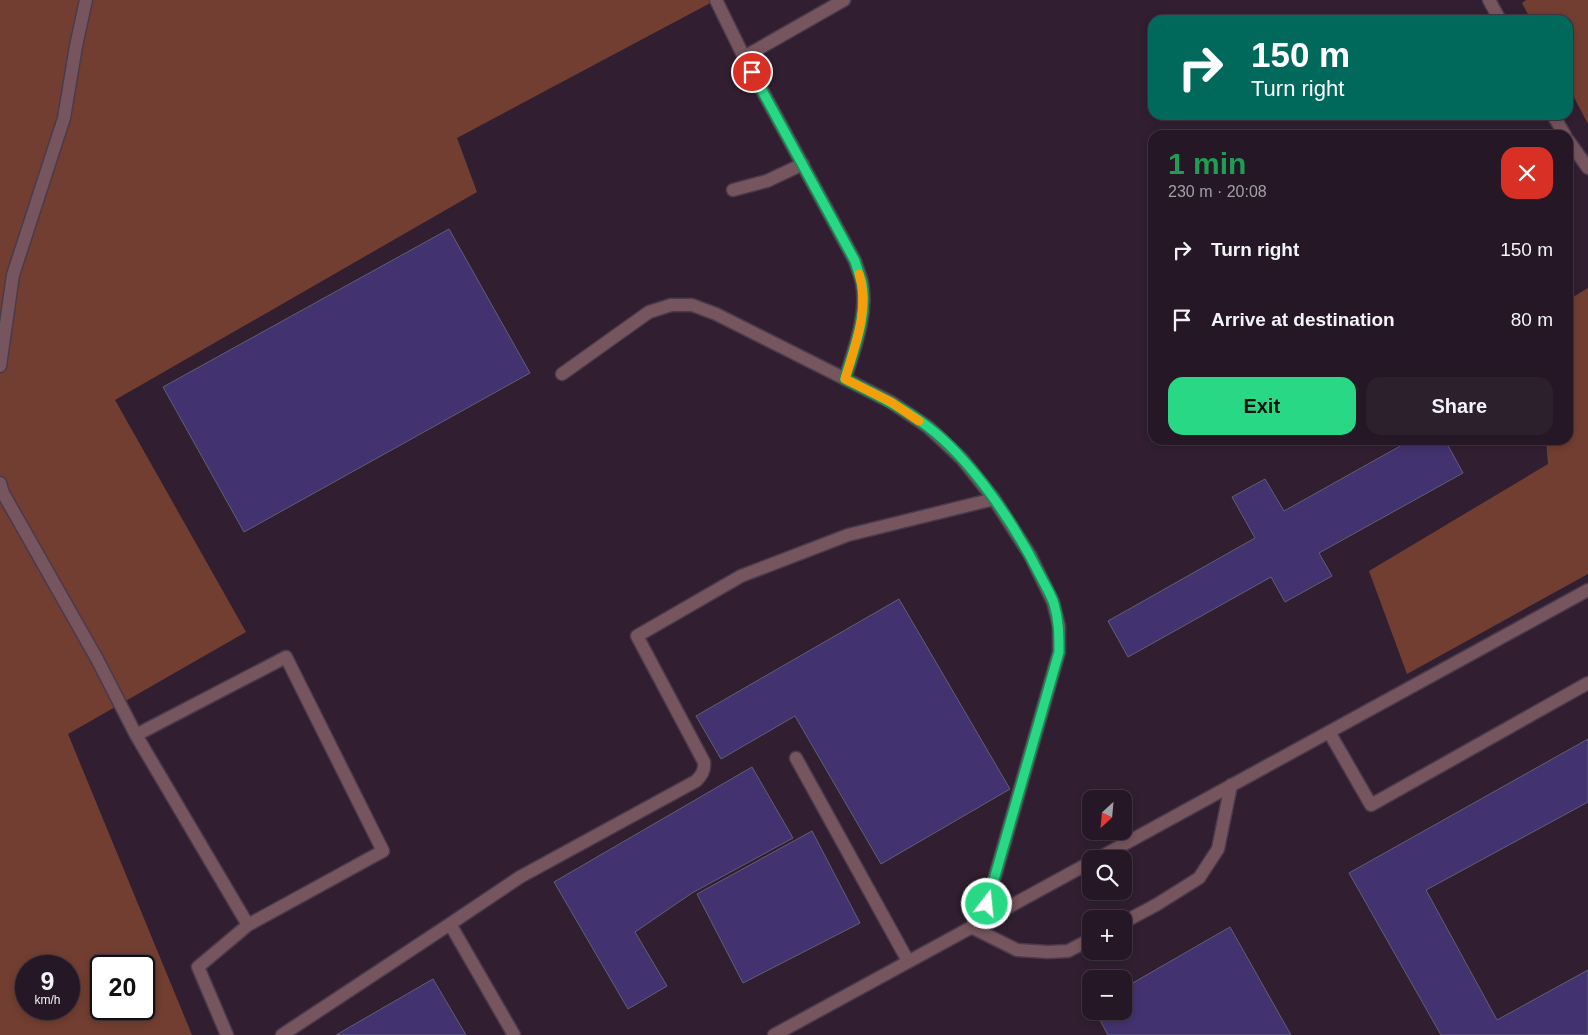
<!DOCTYPE html>
<meta charset="utf-8">
<style>
body{margin:0;font-family:Helvetica,sans-serif;background:#2d202d;color:#f1f3f6;height:100vh;display:flex;flex-direction:column;font-size:19px;white-space:nowrap}
*{box-sizing:border-box;margin:0}
p{font-size:16px;color:#a39fa7}
.icon{flex:none;width:28px;height:28px;fill:none;stroke:currentColor;stroke-width:2;stroke-linecap:round;stroke-linejoin:round}
.map{position:relative;flex:1;overflow:hidden}
.sheet{position:absolute;left:1148px;top:130px;width:425px;height:315px;display:flex;flex-direction:column;background:#251725;border-radius:15px;box-shadow:0 2px 8px #0003,0 0 0 1px #423642}
.sheet>*{flex:none}
.top-card{position:absolute;left:1148px;top:15px;width:425px;height:105px;border-radius:15px;box-shadow:0 2px 8px #0003,0 0 0 1px #423642;background:#00695c;color:#fff;overflow:hidden}
.needle{width:32px;rotate:206deg}
.tools{position:absolute;left:1082px;top:790px;display:grid;gap:10px}
.tools a{display:grid;place-items:center;width:50px;height:50px;border-radius:10px;background:#251725;box-shadow:0 2px 8px #0003,0 0 0 1px #423642;font-size:25px}
.speed{position:absolute;left:15px;top:955px;display:flex;gap:10px;font-size:25px;font-weight:700;text-align:center}
.speed>*{display:grid;place-content:center;width:65px;height:65px;border-radius:50%;background:#251725;box-shadow:0 2px 8px #0003,0 0 0 1px #423642;line-height:1}
.speed small{font-size:12px;font-weight:400}
.speed .limit{border:2px solid #111;border-radius:8px;background:#fff;color:#111}
.pin{position:absolute;display:grid;place-items:center;width:42px;height:42px;color:#fff;margin:-21px;border:2px solid #fff;border-radius:50%;box-shadow:0 1px 5px #0007}
.me{position:absolute;width:55px;margin:-28px;rotate:16deg;stroke-linejoin:round;filter:drop-shadow(0 0 4px #0008)}
.turn{display:flex;align-items:center;gap:18px;height:105px;padding:0 20px;font-size:22px}
.turn .icon{width:65px;height:65px;stroke-width:2.5}
.turn b{display:block;font-size:35px;line-height:42px}
.round{display:grid;place-items:center;flex:none;width:52px;height:52px;border-radius:15px;background:#2d202d}
.headline{display:flex;align-items:center;justify-content:space-between;height:85px;padding:0 20px}
h1{font-size:30px;font-weight:700;line-height:38px;color:#1e9e55}
.primary-button{display:flex;gap:10px;margin-top:auto;padding:10px 20px}
.primary-button a{flex:1;height:58px;border-radius:15px;background:#29d885;color:#111;font-size:20px;font-weight:700;line-height:58px;text-align:center}
.primary-button a+a{background:#2d202d;color:#f1f3f6}
ul{padding:0;list-style:none}
li{display:flex;align-items:center;gap:15px;height:70px;padding:0 20px}
li div{flex:1}
li b{display:block;font-size:19px}
li em{font-style:normal}
.map>svg:first-child{display:block}
</style>
<div class="map">
<svg width="1588" height="1035" viewBox="0 0 1588 1035">
<rect width="100%" height="100%" fill="#311f31"/>
<!-- green -->
<path fill="#723e31" fill-rule="evenodd" d="M0 0H716L457 138 477 192 115 400 246 632 68 734 192 1035H0ZM26 966H69V1009H26ZM101 966H144V1009H101Z
M1526 0H1588V124L1568 86V20H1531L1522 3Z
M1588 288V574L1407 674 1369 571 1548 464 1546 440H1568V300Z"/>
<!-- building -->
<path fill="#423270" stroke="#625e77" d="M449 229 530 373 244 532 163 387Z
M1411 440H1445L1463 473 1319 553 1332 576 1285 602 1271 577 1128 657 1108 621 1255 538 1232 497 1265 479 1284 511Z
M899 599 1010 789 881 864 795 716 721 759 696 716Z
M1588 739V802L1426 890 1497 1020 1588 970V1035H1441L1349 873Z
M752 767 793 838 692 893 635 932 667 986 628 1009 554 882Z
M812 831 860 923 743 983 697 894Z
M1230 927 1291 1035H1108L1095 1011H1124V988Z
M433 979 466 1035H336Z"/>
<g fill="none" stroke-linecap="round" stroke-linejoin="round">
<!-- minor casing -->
<g stroke="#4b3a4b" stroke-width="15">
<path id="minor" d="M716 0 744 57
M844 0 744 57 855 261C857 268 861 276 862 283 868 315 854 349 845 379
M1489 0 1500 20
M1553 115 1565 135
M1568 140 1588 168
M733 190 767 181 803 164
M0 366 13 275 64 118 76 46 86 0
M562 374 649 312 671 305H692L716 314 891 402 928 427 962 459 994 499 1030 555 1053 602 1059 626V652L982 922
M0 483 3 493 97 659 136 735 248 925 198 967 227 1035
M1329 732 1371 805 1588 683
M136 735 286 657 383 851 248 925
M796 758 908 961
M1097 859 1588 590
M1124 922 1156 905 1199 878 1218 849 1231 785
M971 927 1017 950 1048 952 1068 951 1091 939
M282 1035 450 924
M514 1035 450 924 520 877 696 781C701 776 705 771 704 762L637 636 741 576 848 535 994 499
M774 1035 1091 862"/>
</g>
<!-- minor -->
<use href="#minor" stroke="#76555e" stroke-width="12"/>
</g>
<g fill="none" stroke-linecap="round" stroke-linejoin="round">
<!-- route casing -->
<g stroke="#1b8c56" stroke-width="12">
<path id="route" d="M752 72 855 261C857 268 860 276 862 283 868 315 854 349 845 379 873 393 902 407 927 426 973 461 1015 525 1041 577 1045 585 1051 594 1054 604 1059 620 1059 635 1059 652L987 904"/>
</g>
<!-- route -->
<use href="#route" stroke="#29d885" stroke-width="9"/>
<!-- slow -->
<path stroke="#f59e0b" stroke-width="9" d="M859 274C870 309 855 345 845 379L891 402 919 421"/>
</g>
</svg>
<div class="tools">
<a><svg class="needle" viewBox="-14 -14 28 28"><path d="M0-13l5 13h-10z" fill="#e53935"/><path d="M0 13l5-13h-10z" fill="#a39fa7"/></svg></a>
<a><svg class="icon" aria-label="search" viewBox="0 0 24 24"><circle cx="10" cy="10" r="6"/><path d="M15 15l6 6"/></svg></a>
<a>+</a>
<a>−</a>
</div>
<div class="speed"><div>9<small>km/h</small></div><div class="limit">20</div></div>
<div class="pin" style="left:752px;top:72px;background:#d93025"><svg class="icon" aria-label="arrive" viewBox="0 0 24 24"><path d="M6 21V4h12l-3 4 3 4H6"/></svg></div>
<svg class="me" style="left:987px;top:904px" viewBox="-20 -20 40 40"><circle r="17" fill="#29d885" stroke="#fff" stroke-width="3"/><path d="M0-11L8 9 0 5-8 9z" fill="#fff"/></svg>
<div class="top-card">
<div class="turn"><svg class="icon" aria-label="right" viewBox="0 0 24 24"><path d="M7 20v-9h11M14 6l5 5-5 5"/></svg><div><b>150 m</b>Turn right</div></div>
</div>
<section class="sheet">
<div class="headline"><div><h1>1 min</h1><p>230 m · 20:08</p></div><a class="round" style="background:#d93025;color:#fff"><svg class="icon" aria-label="close" viewBox="0 0 24 24"><path d="M6 6l12 12M18 6L6 18"/></svg></a></div>
<ul>
<li><svg class="icon" aria-label="right" viewBox="0 0 24 24"><path d="M7 20v-9h11M14 6l5 5-5 5"/></svg><div><b>Turn right</b></div><em>150 m</em></li>
<li><svg class="icon" aria-label="arrive" viewBox="0 0 24 24"><path d="M6 21V4h12l-3 4 3 4H6"/></svg><div><b>Arrive at destination</b></div><em>80 m</em></li>
</ul>
<div class="primary-button"><a>Exit</a><a>Share</a></div>
</section>
</div>
